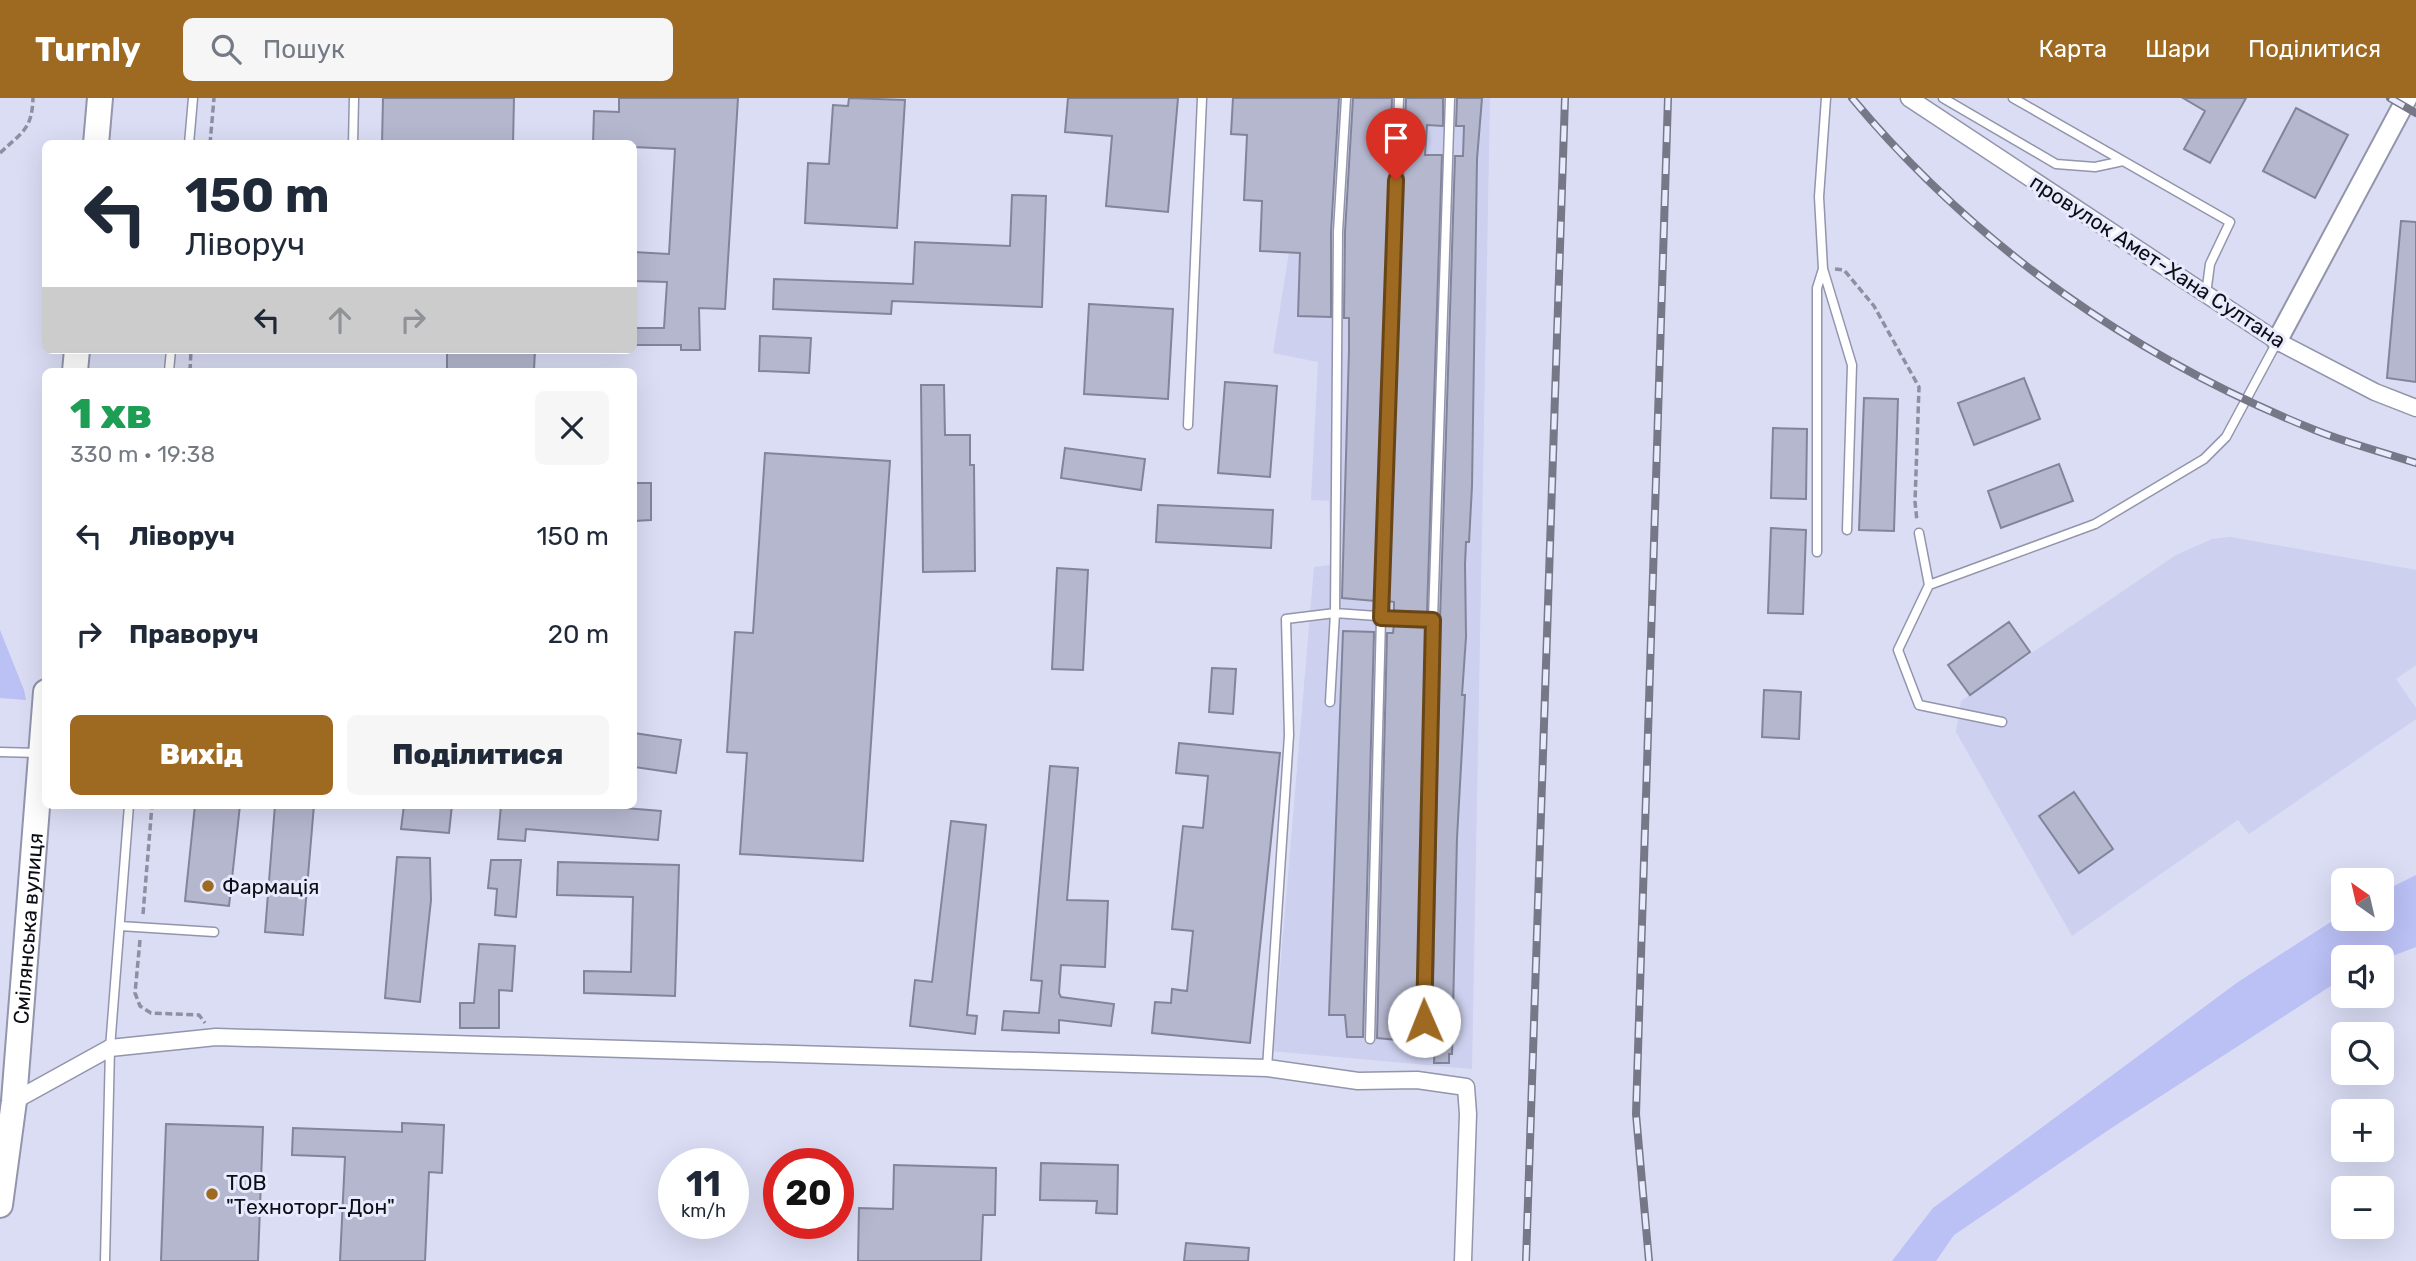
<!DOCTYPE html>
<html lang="uk">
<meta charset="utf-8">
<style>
body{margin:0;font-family:Rubik,sans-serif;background:#f6f6f7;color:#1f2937;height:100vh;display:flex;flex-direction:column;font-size:26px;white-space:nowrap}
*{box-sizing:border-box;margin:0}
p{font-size:23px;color:#747a83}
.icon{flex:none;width:38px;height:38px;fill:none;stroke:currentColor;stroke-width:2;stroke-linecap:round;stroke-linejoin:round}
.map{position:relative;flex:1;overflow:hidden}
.side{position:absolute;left:42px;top:270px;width:595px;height:441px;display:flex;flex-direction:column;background:#fff;border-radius:10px;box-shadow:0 7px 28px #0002}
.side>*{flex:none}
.hud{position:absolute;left:42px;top:42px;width:595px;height:214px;border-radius:10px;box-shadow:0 7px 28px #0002;background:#fff;color:#1f2937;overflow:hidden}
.needle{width:46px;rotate:326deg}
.controls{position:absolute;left:2331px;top:770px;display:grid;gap:14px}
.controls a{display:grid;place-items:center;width:63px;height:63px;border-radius:10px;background:#fff;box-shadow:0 7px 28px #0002;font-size:35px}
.speed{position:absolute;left:658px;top:1050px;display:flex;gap:14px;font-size:35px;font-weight:700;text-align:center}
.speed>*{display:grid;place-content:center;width:91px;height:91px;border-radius:50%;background:#fff;box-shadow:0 7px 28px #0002;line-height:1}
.speed small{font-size:18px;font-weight:400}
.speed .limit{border:10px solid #d22;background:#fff;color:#111}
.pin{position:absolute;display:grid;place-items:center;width:60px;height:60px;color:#fff;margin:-72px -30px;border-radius:50% 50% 50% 0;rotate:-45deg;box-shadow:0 0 7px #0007}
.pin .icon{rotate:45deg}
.me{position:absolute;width:77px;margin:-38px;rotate:359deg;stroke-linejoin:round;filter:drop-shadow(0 0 5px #0008)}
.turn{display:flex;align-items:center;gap:24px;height:147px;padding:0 28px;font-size:32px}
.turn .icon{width:91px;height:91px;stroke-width:2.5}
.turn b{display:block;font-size:49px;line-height:60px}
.lanes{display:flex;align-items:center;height:66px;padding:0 28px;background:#0003;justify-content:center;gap:35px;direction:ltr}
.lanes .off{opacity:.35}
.round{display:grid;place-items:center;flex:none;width:74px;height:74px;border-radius:10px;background:#f6f6f7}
.overview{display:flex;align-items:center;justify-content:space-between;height:119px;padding:0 28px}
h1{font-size:42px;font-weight:800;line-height:52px;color:#1e9e55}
.button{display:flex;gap:14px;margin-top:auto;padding:14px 28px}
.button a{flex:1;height:80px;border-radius:10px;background:#9e6a22;color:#fff;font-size:28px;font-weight:800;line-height:80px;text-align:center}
.button a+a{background:#f6f6f7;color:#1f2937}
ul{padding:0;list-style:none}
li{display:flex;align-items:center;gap:21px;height:98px;padding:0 28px}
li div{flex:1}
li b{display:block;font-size:26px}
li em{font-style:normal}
header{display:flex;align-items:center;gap:42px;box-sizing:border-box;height:98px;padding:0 35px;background:#9e6a22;color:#fff}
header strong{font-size:33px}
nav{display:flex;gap:38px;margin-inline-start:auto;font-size:24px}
.search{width:490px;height:63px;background:#f6f6f7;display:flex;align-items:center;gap:18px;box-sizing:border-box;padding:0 24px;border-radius:10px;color:#747a83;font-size:26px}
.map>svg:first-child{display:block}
</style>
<header>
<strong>Turnly</strong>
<div class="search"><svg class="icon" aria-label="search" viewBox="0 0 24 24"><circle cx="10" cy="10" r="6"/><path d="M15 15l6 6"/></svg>Пошук</div>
<nav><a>Карта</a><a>Шари</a><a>Поділитися</a></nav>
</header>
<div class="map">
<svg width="2416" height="1163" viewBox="0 0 2416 1163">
<rect width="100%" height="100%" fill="#daddf4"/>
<!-- built -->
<path fill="#cdd0ee" d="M1295 0H1490L1472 971 1269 953 1276 920 1314 469 1331 467 1329 403 1311 402 1318 264 1273 255 1289 154Z
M2231 439 2416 472V567L2396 581 2416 610V621L2249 736 2238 722 2072 838 1956 634 1961 603 2176 457 2212 441Z"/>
<!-- green -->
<path fill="#bbc0f5" d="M0 532 24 592 26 602 0 600Z
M2416 777V849L2382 862V859H2343V880L2110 1031 1954 1137 1936 1163H1892L1933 1110 2238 884 2343 816V821H2382V794Z"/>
<!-- building -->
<path fill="#b4b7ce" stroke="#82849a" stroke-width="2" d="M383 0H514L513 46H382Z
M619 0H738L725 211 699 210 700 252H681V247H634V230H664L667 184 634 183V154L669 156 675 51 634 49V46H593L594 13 619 14Z
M849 0 905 2 897 130 805 125 808 65 829 66 833 7 848 8Z
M1068 0H1178L1168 114 1106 108 1112 38 1065 34Z
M1233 0H1339L1331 134V219L1298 218 1300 155 1260 153 1262 103 1244 102 1247 37 1231 36Z
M1353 0H1392L1375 503 1342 500 1349 252V220H1344L1345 134Z
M1406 0H1443V28L1427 27 1425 57H1442L1427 515 1394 513V504L1388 503Z
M1457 0H1482L1477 61 1472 388 1469 444H1466L1465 466 1466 539 1462 597H1465L1457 740 1452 956H1449V965H1434L1435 944H1432L1440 522 1455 58H1463L1464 28H1456Z
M2183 0H2246L2210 65 2184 51 2205 13Z
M2296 10 2348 37 2315 100 2263 73Z
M1012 97 1046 98 1042 209 892 203 891 216 773 211 774 181 913 186 915 144 1010 148Z
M2401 123 2416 124V284L2387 280Z
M1089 206 1173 211 1168 301 1084 296Z
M760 238 811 240 809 275 759 273Z
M447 252H535L534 272 447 271Z
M2024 280 2040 321 1974 347 1958 305Z
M1225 284 1277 288 1270 379 1218 375Z
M921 287H944L945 337H970V367H974L975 473 923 474Z
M1864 300 1898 301 1894 433 1859 432Z
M1773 330 1807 331 1806 401 1771 400Z
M1065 350 1145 361 1141 392 1061 380Z
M765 355 890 363 863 763 740 756 747 655 727 654 735 534 753 535Z
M2059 366 2073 403 2001 430 1988 393Z
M634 385H651V422L634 423Z
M1158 407 1273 412 1271 450 1156 444Z
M1771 430 1806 432 1803 516 1768 515Z
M1057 470 1088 472 1083 572 1052 571Z
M2009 524 2030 554 1970 597 1948 567Z
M1394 526 1426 528 1419 944 1377 940 1387 535H1393Z
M1343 533 1374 534 1363 939H1347L1345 917H1329Z
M1212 570 1236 571 1233 616 1209 614Z
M1764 592 1801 594 1799 641 1762 639Z
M634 635 681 642 676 675 634 669Z
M1179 645 1280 655 1250 945 1152 935 1155 904 1171 905 1172 891 1187 893 1193 833 1172 831 1183 728 1203 730 1208 678 1176 675Z
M1050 668 1078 670 1067 802 1108 803 1105 869 1061 867 1059 895 1061 899 1114 906 1111 928 1059 922V935L1002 932 1004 913 1039 915 1042 883 1031 882Z
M2074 694 2113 751 2079 775 2039 718Z
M195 707H240L229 808 185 803Z
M275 707H314L303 837 265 834Z
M404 707H452L449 735 401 731Z
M501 707H587L661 713 658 742 526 731 525 743 498 741Z
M951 723 986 727 967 917 977 918 975 936 910 928 915 882 932 884Z
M397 759 430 760 431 802 420 904 385 900Z
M491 762H521L516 819 495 817 497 791 488 790Z
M558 764 679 767 675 898 584 895V873L631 874 633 799 557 797Z
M479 846 515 848 512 893 499 892V930H460V905H474Z
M402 1025 444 1027 442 1075 429 1074 425 1163H340L345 1059 292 1057 293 1030 402 1034Z
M166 1026 263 1029 258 1163H161Z
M1041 1065 1118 1067 1117 1116 1096 1115 1097 1103 1040 1102Z
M894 1067 996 1070 995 1117H983L981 1163H858L859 1110 893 1111Z
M1186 1145 1249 1150 1248 1163H1184Z"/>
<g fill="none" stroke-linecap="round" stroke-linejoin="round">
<!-- service casing -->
<g stroke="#9295ab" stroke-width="11">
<path id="service" d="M1943 0 2056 66 2095 69 2123 63
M2013 0 2230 124 2210 166 2206 196
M189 46 193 0
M353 46 354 0
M1823 171 1852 267 1847 432
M169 273 171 252
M1188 327 1202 0
M1919 435 1929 487
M1817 454V190L1823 171 1819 99 1826 0
M1330 604 1335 515 1338 134 1346 0
M2002 624 1919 607 1898 552 1929 487 2095 426 2204 361 2226 339 2277 244
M0 654 39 655
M120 828 214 834
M1370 941 1381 520 1399 0
M1425 948 1433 522 1450 0
M1267 970 1289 637 1286 521 1335 515 1433 522
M105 1163 110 950 129 707"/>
</g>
<!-- minor casing -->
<g stroke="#9295ab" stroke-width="19">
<path id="minor" d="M1909 0 2277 243 2375 294 2416 310
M14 1003 110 950 216 939 1267 970 1358 983 1417 982 1466 989 1468 1016 1463 1163"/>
</g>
<!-- tertiary casing -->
<g stroke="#9295ab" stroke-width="23">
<path id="tertiary" d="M2277 243 2407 0"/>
</g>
<!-- primary casing -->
<g stroke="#9295ab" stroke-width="28">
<g id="primary">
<path d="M96 46 100 0"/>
<path d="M75 273 77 252"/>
<path id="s1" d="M0 1107 14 1003 46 594"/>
</g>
</g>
<!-- path -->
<path stroke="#8e90a2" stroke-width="3.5" stroke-dasharray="7 3.5" stroke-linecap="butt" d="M210 46 214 0
M0 55C22 34 32 32 33 0
M1835 171 1844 172 1874 208 1919 289 1915 404 1917 423
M190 273 191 252
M143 816 152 707
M140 842 135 895 140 908 151 915 199 917 205 925"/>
<!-- service -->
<use href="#service" stroke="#fff" stroke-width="8"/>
<!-- minor -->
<use href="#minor" stroke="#fff" stroke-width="16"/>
<!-- tertiary -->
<use href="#tertiary" stroke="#fff" stroke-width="19"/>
<!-- primary -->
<use href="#primary" stroke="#fff" stroke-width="24"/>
<!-- rail casing -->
<g stroke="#767888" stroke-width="8">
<path id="rail" d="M1852 0C1976 149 2135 260 2315 332 2347 345 2382 354 2416 365
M2390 0 2416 15
M1526 1163 1565 0
M1649 1163 1636 1016 1668 0"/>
</g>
<!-- rail -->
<use href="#rail" stroke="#e8eafd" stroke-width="5" stroke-dasharray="16" stroke-linecap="butt"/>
</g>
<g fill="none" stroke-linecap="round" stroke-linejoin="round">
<!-- route casing -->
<g stroke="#674516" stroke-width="18">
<path id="route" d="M1396 82 1381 520 1433 522 1424 923"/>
</g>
<!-- route -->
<use href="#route" stroke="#9e6a22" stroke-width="12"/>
</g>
<!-- markers -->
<g fill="#9e6a22" stroke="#e8eafd" stroke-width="2.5">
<circle cx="208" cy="788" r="7"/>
<circle cx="212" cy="1096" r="7"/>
</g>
<g text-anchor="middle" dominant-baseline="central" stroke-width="6" stroke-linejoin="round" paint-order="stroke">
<!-- street labels -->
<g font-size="21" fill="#0c0d15" stroke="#e8eafd">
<text transform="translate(2158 163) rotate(33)">провулок Амет-Хана Султана</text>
<text stroke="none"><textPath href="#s1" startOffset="278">Смілянська вулиця</textPath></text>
</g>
<!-- poi labels -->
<g font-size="21" fill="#0c0d15" stroke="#e8eafd" text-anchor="start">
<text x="222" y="788">Фармація</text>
<text x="226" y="1084">ТОВ<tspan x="226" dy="24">"Техноторг-Дон"</tspan></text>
</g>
</g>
</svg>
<div class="controls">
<a><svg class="needle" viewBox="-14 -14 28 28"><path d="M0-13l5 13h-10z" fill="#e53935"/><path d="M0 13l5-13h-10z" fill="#747a83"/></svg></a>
<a><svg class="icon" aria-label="sound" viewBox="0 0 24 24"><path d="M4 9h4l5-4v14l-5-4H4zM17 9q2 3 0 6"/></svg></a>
<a><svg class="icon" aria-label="search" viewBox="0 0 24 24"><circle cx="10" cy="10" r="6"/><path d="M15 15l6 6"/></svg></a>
<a>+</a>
<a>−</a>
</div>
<div class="speed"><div>11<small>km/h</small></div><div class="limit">20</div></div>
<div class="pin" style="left:1396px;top:82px;background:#d93025"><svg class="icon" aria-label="arrive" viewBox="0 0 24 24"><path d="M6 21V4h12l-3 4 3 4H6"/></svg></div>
<svg class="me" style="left:1424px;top:923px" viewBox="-20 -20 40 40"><circle r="19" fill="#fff"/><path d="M0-13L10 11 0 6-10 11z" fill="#9e6a22"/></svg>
<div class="hud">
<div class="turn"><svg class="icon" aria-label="left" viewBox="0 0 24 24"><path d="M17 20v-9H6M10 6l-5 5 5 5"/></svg><div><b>150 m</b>Ліворуч</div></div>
<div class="lanes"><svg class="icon" aria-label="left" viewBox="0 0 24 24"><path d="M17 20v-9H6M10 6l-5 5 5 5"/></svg><svg class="icon off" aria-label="ahead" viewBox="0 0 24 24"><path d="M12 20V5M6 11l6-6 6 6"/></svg><svg class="icon off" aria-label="right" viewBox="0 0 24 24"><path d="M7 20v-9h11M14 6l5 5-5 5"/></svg></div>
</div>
<section class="side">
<div class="overview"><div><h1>1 хв</h1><p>330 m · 19:38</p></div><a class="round"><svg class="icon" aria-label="close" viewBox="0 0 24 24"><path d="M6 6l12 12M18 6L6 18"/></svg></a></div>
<ul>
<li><svg class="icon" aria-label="left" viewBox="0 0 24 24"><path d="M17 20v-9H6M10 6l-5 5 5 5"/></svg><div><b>Ліворуч</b></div><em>150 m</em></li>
<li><svg class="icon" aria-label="right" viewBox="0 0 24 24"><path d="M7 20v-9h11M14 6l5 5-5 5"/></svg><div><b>Праворуч</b></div><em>20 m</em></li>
</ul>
<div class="button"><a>Вихід</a><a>Поділитися</a></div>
</section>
</div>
